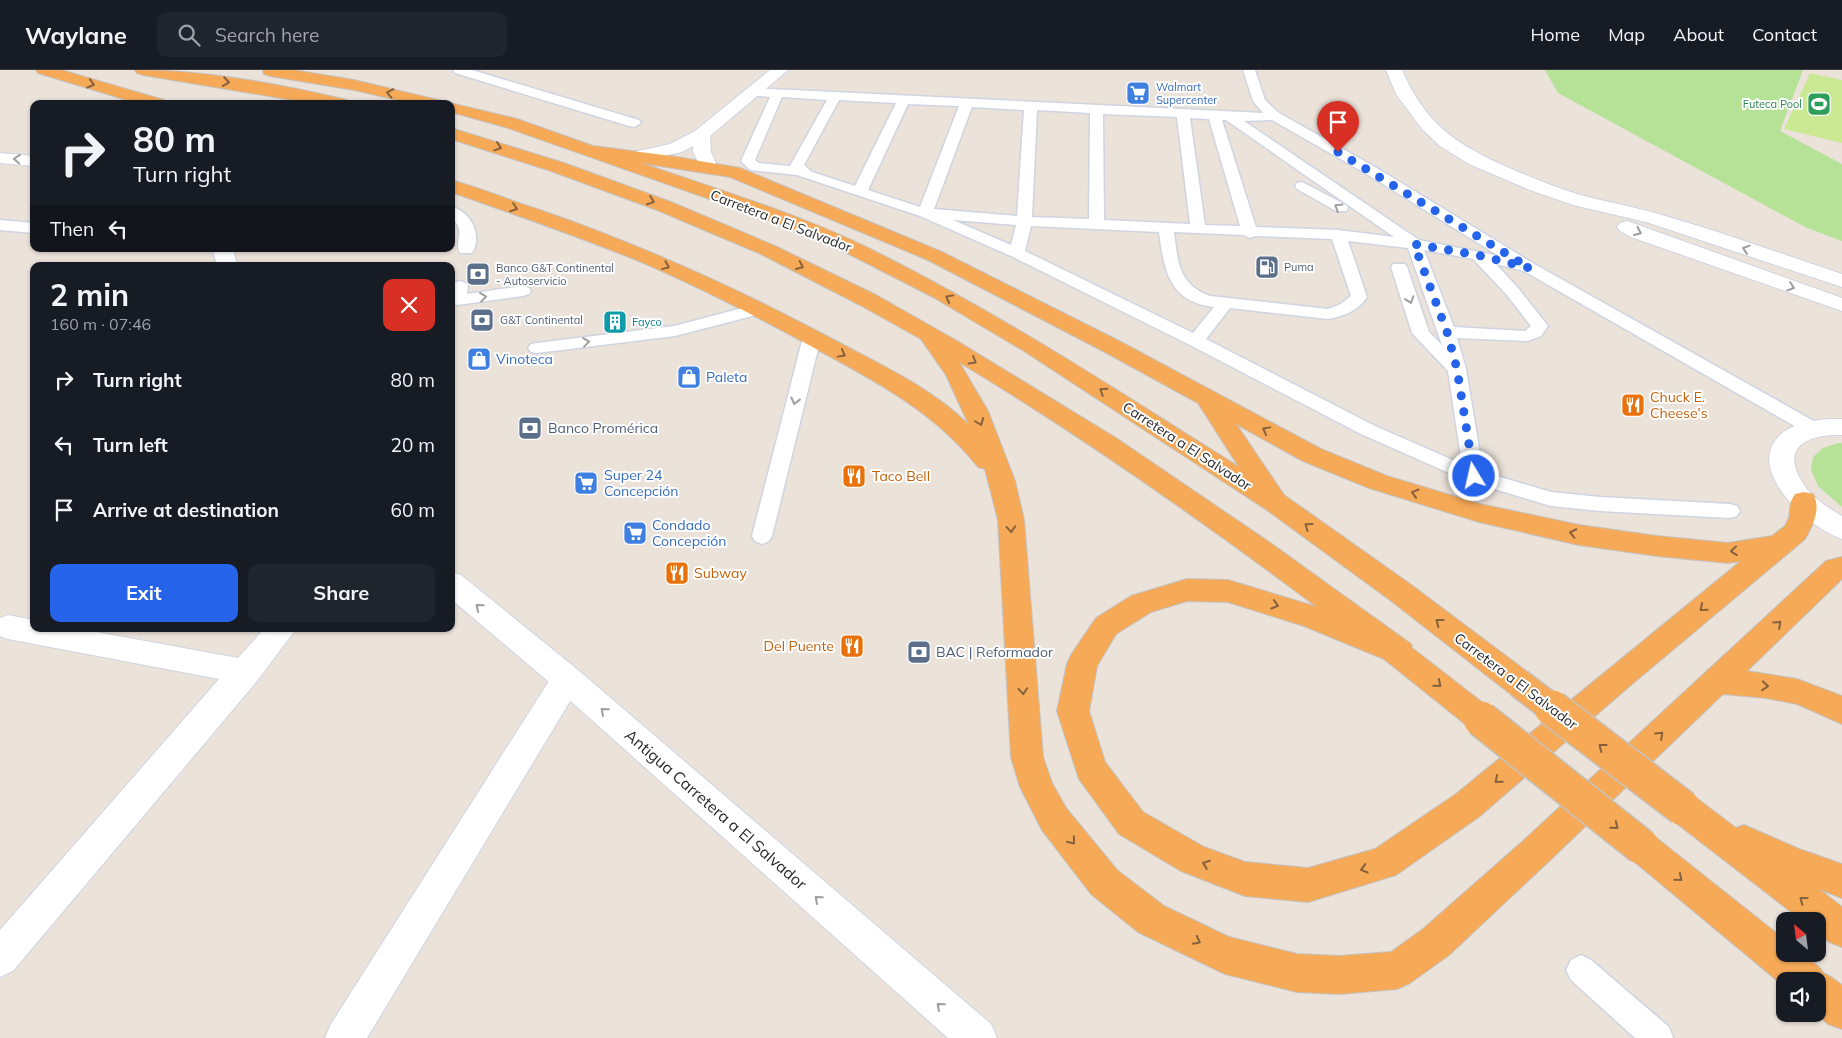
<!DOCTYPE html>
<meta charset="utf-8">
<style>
body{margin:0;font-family:Mulish,sans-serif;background:#20242c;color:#f1f3f6;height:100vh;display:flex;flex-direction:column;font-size:19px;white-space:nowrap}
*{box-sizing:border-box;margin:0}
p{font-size:16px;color:#9ea1a6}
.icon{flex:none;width:28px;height:28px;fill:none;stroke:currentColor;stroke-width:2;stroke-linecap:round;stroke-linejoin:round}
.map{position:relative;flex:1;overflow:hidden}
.sheet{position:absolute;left:30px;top:192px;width:425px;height:370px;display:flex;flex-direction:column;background:#171b24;border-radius:10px;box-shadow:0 1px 4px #0004}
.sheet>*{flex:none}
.guide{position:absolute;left:30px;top:30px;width:425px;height:152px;border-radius:10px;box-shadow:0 1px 4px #0004;background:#171b24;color:#f1f3f6;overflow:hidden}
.needle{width:32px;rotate:332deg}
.fabs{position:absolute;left:1776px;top:842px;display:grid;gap:10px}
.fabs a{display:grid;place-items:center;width:50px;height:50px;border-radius:10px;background:#171b24;box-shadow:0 1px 4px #0004;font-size:25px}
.pin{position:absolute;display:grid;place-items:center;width:42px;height:42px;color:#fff;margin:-51px -21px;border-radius:50% 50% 50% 0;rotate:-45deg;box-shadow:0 0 5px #0007}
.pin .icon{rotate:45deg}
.me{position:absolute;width:55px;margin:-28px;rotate:351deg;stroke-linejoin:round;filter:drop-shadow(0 0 4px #0008)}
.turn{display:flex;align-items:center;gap:18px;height:105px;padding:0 20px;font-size:22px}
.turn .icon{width:65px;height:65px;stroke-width:2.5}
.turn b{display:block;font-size:35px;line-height:42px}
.then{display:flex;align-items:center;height:48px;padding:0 20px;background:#0003;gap:10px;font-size:19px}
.round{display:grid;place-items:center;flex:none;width:52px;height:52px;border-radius:10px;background:#20242c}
.head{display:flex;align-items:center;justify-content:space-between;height:85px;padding:0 20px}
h1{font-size:30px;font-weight:700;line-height:38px}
.cta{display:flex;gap:10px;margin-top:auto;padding:10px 20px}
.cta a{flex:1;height:58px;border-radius:10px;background:#2563eb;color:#fff;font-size:20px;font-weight:700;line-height:58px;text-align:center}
.cta a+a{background:#20242c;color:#f1f3f6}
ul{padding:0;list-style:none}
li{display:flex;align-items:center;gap:15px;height:65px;padding:0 20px}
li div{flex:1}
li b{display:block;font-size:19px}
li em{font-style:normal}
header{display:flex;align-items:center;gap:30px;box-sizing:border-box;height:70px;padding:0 25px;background:#171b24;border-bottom:1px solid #363941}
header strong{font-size:24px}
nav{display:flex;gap:28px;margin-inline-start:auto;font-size:18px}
.search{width:350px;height:45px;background:#20242c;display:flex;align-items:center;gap:12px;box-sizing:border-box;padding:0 18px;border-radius:10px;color:#9ea1a6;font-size:19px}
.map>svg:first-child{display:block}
</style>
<header>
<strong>Waylane</strong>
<div class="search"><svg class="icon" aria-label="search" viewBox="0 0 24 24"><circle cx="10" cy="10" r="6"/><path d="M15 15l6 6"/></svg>Search here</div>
<nav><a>Home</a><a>Map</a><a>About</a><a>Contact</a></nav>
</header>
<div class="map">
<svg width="1842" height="968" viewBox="0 0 1842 968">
<rect width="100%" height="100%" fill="#ebe2da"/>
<!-- green -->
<path fill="#b5e296" d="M1545 0H1803L1780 61 1842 94V171L1805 157 1558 23Z
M1838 373H1842V437L1818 416 1811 400 1813 387 1823 378Z"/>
<!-- pitch -->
<path fill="#cae992" d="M1810 3 1842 10V73L1784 59Z"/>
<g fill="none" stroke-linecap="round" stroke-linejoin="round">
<!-- service casing -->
<g stroke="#cfd4e1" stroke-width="3">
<path id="service" d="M453 0H472L639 50 641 53 634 57 629 56 455 3Z
M1243 0H1255L1265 30 1279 43 1375 97 1536 195 1819 354 1821 358 1819 362 1812 364 1805 362 1524 201 1496 194 1518 218 1548 256 1541 266 1528 271 1457 268 1466 299 1483 402 1551 422 1600 427 1730 434 1737 436 1740 441 1737 446 1730 448 1600 441 1551 436 1467 411 1361 364 1190 275 1011 186 920 146 797 105 750 100 741 91 770 27 747 25 745 22 751 18 1263 43 1253 31ZM782 27 827 30 790 96 759 93 755 90ZM839 30 896 33 855 116 812 102 804 95ZM908 34 959 36 920 137 868 120ZM972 37 1024 40 1017 146 934 139ZM1037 40 1090 43 1089 149 1032 147ZM1103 44 1177 47 1190 154 1104 150ZM1190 48 1209 49 1240 156 1205 155ZM1222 50H1226L1394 167 1338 160 1256 157ZM1272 50 1365 103 1499 186 1419 170 1244 51ZM953 150 1016 155 1011 175ZM1031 156 1159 162C1164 200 1169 232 1214 237L1193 263 1025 181ZM1174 162 1244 165 1250 168 1256 166 1332 169 1351 226 1339 235 1328 239 1210 226C1178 214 1178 192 1174 162ZM1348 171 1408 178 1442 275 1429 262 1407 197 1405 194H1393L1391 197 1412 263 1448 301 1462 394 1375 356 1206 269 1230 238 1328 249C1344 246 1358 241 1367 227ZM1424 180 1473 189 1506 224 1531 256 1525 261 1454 257Z
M1302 112 1346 135 1348 138 1346 141H1336L1297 119 1295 116 1297 113Z
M451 137C471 141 483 166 472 183H460C453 171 468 161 451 148Z
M0 150 34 153V163L0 160Z
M460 211 466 213 468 216 467 224 523 216 529 218 531 221 529 224 523 226 457 235 451 234V219L454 213Z
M758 234 764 235 766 239 764 243 675 266 537 283 531 282 528 278 531 274 537 273 674 256Z
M812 262 818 263 821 267 772 466 769 471 762 474 755 471 752 466 803 267 806 263Z
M1581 885 1591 890 1669 957 1673 968H1635L1571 910 1566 900 1571 890Z"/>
</g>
<!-- minor casing -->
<g stroke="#cfd4e1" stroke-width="2">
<path id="minor" d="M1386 0H1402C1427 59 1464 79 1521 103 1543 112 1565 121 1588 127 1612 133 1635 137 1658 144 1720 161 1781 184 1842 204V217L1646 152 1573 135 1530 120 1469 94 1440 76 1422 59 1396 24Z
M1627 151 1842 228V241L1631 167 1620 161 1617 157 1620 153Z
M1829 349H1842V365C1812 364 1780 374 1801 410 1809 426 1827 437 1842 446V469C1808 458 1738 395 1785 361 1797 353 1815 350 1829 349Z
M8 545 34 550V559H80L238 588 264 559H296L257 611 13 901 0 907V860L219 609 8 569 0 566V548Z
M567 596 578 600 582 609 578 618 367 968H325L331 954 556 600Z"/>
</g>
<!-- tertiary casing -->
<g stroke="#cfd4e1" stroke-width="2">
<path id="tertiary" d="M770 0H788L710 66 711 82 718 98 715 102 709 103 703 102 693 82V76L682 82 636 92 630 91 627 87 630 83 670 74 695 61Z
M0 83 34 86V96L0 93Z
M213 179H233L237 196H217Z
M451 502 461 505 578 600 991 954 997 968H948L556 618 451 529Z"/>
</g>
<!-- trunk casing -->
<g stroke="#c3c3c3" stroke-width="2">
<path id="trunk" d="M36 0H61L164 30 166 34H140L38 3Z
M135 0C203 0 280 14 347 30L349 34H316L143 5 137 3Z
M263 0H293L354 10 517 49 593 76 671 86 740 98 942 182 1119 271 1321 379 1387 406 1480 434 1579 455 1657 466 1728 473 1772 466 1785 456 1789 448 1791 431 1795 424 1804 422 1813 424C1822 439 1812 456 1805 469L1632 614 1480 746 1396 805 1308 832 1245 826 1181 801 1119 764 1079 709 1057 641 1067 594 1071 585 1096 548 1131 526 1187 509 1228 510 1317 537C1201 450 1083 367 959 292L988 341 1015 411 1024 450 1043 687 1052 713 1066 738 1117 800 1164 836 1229 867 1297 884 1339 886 1391 882 1423 859 1523 771 1826 491 1842 487V509L1747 601 1797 609 1842 626V654L1797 634 1766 628 1723 624 1547 793 1449 885 1410 913 1397 919 1339 924 1297 922 1225 904 1138 862 1091 824 1042 760 1020 717 1011 687 998 450 985 399 978 397C936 343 877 312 818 280 760 248 700 217 639 191 577 166 514 144 451 122V110C480 118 509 130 537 139 642 175 741 220 838 272 883 296 933 319 969 355L946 305 921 269 860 235 761 184 657 140 551 101 451 69V58L564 93 671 132 775 176 876 225 957 271 1116 368 1269 472 1411 574 1412 578 1492 640 1497 649 1492 658 1481 662 1470 658 1384 589 1304 556 1228 532 1187 531 1151 542 1116 564 1097 596 1089 641 1105 692 1143 742 1204 777 1245 792 1308 798 1375 779 1456 724 1741 491 1728 493 1657 486 1579 475 1479 452 1369 418 1303 391 1236 354 1284 425 1410 514 1530 604 1534 613 1530 622 1519 626 1508 622 1390 530 1267 440 1024 281 933 227 849 184 786 156 505 57 451 42V34H415L354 20 270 6 264 4ZM641 93 730 107 928 190 1103 281 1198 333 1239 397C1116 320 995 240 864 176 793 142 716 119 641 93Z
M1683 723 1695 727 1736 758 1744 755 1799 779 1842 794V828L1819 819 1842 837V877L1829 872 1818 863V851H1803L1671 749 1666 738 1671 727Z
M1642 761 1654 766 1785 870V884H1803L1820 898 1823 903 1831 907 1842 915V959L1828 954 1817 944 1818 911H1785V917L1630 788 1625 777 1630 766Z"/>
</g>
<!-- service -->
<use href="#service" fill="#fff" fill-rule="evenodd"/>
<!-- minor -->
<use href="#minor" fill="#fff" fill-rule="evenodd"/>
<!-- tertiary -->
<use href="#tertiary" fill="#fff" fill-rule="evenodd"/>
<!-- trunk -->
<use href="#trunk" fill="#f6aa57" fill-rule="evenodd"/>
<!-- trunk-bridge-far1 casing -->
<g stroke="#c3c3c3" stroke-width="31" stroke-linecap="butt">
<path id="trunk-bridge-far1" d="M1519 613 1553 639"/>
</g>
<!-- trunk-bridge casing -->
<g stroke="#c3c3c3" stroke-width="38" stroke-linecap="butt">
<path id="trunk-bridge" d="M1552 638 1683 738
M1481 649 1642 777"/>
</g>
<!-- trunk-bridge-far1 -->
<use href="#trunk-bridge-far1" stroke="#f6aa57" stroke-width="28"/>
<!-- trunk-bridge -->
<use href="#trunk-bridge" stroke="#f6aa57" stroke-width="35"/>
</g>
<!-- one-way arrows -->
<defs><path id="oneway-chevron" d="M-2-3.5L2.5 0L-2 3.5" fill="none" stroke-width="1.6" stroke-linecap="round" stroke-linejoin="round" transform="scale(1.25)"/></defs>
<g stroke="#85623d">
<use href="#oneway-chevron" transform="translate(226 12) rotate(9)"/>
<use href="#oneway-chevron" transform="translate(91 14) rotate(17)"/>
<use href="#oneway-chevron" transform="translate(390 23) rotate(-168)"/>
<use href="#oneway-chevron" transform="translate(498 77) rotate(18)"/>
<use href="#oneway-chevron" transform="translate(651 131) rotate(21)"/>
<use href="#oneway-chevron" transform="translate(514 138) rotate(20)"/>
<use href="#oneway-chevron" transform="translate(666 196) rotate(22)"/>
<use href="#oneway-chevron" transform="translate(800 196) rotate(25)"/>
<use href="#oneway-chevron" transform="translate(949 228) rotate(-151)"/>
<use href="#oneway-chevron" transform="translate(842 284) rotate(29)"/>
<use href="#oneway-chevron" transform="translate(973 291) rotate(31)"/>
<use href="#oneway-chevron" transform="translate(1103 321) rotate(-147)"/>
<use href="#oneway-chevron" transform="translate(980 352) rotate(69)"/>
<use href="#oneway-chevron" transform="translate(1266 360) rotate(-151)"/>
<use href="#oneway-chevron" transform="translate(1415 423) rotate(-163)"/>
<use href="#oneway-chevron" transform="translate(1308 456) rotate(-144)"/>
<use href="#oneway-chevron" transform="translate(1011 459) rotate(86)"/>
<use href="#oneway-chevron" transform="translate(1573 463) rotate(-168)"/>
<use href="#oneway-chevron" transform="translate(1734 481) rotate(174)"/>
<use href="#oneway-chevron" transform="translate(1275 535) rotate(17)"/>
<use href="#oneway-chevron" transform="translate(1703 538) rotate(141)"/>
<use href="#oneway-chevron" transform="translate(1439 552) rotate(-142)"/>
<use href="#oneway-chevron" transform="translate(1778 554) rotate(-43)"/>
<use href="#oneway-chevron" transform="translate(1438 614) rotate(39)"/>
<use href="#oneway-chevron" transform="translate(1765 616) rotate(5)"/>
<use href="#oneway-chevron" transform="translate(1023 621) rotate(86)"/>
<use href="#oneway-chevron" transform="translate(1660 665) rotate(-43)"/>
<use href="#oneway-chevron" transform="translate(1602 677) rotate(-143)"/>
<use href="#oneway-chevron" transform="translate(1498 710) rotate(140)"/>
<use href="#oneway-chevron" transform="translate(1615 756) rotate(39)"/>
<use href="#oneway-chevron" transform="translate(1072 771) rotate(52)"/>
<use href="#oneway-chevron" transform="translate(1206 794) rotate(-159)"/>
<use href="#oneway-chevron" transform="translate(1364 799) rotate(164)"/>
<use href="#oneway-chevron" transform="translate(1679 808) rotate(40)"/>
<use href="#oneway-chevron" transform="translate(1803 830) rotate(-143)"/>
<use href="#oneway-chevron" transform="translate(1197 871) rotate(27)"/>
</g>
<g stroke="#9e9e9e">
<use href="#oneway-chevron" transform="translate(17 89) rotate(-175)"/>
<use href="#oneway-chevron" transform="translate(1338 137) rotate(-148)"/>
<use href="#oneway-chevron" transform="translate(1638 162) rotate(24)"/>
<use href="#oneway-chevron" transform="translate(1746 179) rotate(-162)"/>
<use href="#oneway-chevron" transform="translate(1791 217) rotate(19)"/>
<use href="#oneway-chevron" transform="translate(483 227) rotate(-7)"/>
<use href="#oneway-chevron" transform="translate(1410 230) rotate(71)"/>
<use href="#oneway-chevron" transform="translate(586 272) rotate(-7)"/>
<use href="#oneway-chevron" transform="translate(795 331) rotate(104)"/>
<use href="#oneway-chevron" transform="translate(479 537) rotate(-140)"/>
<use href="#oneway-chevron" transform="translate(604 641) rotate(-139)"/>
<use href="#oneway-chevron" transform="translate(818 829) rotate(-139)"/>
<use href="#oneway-chevron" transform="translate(940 936) rotate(-139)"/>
</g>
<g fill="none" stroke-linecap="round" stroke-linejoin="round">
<!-- route -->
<path stroke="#2563eb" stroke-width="9" stroke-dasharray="0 16.2" d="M1338 82 1530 198 1477 185 1414 174 1447 262 1457 299 1474 406"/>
</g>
<!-- icons -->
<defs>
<g id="supermarket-square" transform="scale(1.25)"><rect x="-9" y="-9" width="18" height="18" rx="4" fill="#3f7fe0" stroke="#fff"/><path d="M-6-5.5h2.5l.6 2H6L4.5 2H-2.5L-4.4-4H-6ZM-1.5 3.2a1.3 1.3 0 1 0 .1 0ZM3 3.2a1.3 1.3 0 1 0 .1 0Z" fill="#fff"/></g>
<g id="stadium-square" transform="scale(1.25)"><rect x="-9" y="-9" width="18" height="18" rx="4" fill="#2e9e5b" stroke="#fff"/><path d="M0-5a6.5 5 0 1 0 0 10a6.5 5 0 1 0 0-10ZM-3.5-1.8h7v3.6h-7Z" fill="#fff"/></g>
<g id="fuel-square" transform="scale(1.25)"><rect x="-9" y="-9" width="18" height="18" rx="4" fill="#5c6f8a" stroke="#fff"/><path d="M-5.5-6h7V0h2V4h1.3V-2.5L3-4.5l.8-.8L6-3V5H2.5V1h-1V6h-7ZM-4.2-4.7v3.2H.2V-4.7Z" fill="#fff"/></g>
<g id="bank-square" transform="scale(1.25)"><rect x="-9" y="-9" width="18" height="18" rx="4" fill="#5c6f8a" stroke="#fff"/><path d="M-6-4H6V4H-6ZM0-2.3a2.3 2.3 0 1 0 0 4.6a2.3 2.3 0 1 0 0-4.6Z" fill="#fff"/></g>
<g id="building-square" transform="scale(1.25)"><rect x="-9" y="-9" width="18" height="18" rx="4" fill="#0f9aa8" stroke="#fff"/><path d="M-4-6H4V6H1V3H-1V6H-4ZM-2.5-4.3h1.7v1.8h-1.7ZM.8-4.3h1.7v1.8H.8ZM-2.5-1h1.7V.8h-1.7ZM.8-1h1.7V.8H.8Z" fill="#fff"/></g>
<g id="shop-square" transform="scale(1.25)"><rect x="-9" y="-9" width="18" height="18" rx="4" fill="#3f7fe0" stroke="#fff"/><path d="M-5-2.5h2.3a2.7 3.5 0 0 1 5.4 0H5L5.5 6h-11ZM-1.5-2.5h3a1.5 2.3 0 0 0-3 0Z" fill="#fff"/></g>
<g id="restaurant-square" transform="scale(1.25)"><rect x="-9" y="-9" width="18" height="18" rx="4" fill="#e8710a" stroke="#fff"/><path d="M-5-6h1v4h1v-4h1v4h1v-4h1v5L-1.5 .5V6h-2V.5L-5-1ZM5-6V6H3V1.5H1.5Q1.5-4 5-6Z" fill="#fff"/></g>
</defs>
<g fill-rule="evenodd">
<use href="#supermarket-square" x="1138" y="23"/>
<use href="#stadium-square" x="1819" y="34"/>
<use href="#fuel-square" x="1267" y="197"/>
<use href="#bank-square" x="478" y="204"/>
<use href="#bank-square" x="482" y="250"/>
<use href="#building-square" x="615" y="252"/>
<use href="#shop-square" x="479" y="289"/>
<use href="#shop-square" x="689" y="307"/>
<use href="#restaurant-square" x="1633" y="335"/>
<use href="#bank-square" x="530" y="358"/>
<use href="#restaurant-square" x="854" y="406"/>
<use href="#supermarket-square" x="586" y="413"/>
<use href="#supermarket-square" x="635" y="463"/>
<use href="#restaurant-square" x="677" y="503"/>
<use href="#restaurant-square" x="852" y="576"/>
<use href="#bank-square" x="919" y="582"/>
</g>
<g text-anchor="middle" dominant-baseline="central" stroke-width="4" stroke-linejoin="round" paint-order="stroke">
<!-- far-shop labels -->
<g font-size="11" fill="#366cbe" stroke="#fff" text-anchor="start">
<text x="1156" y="17">Walmart<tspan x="1156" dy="13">Supercenter</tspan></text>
</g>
<!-- far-leisure labels -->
<g font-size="11" fill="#27864d" stroke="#fff" text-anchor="end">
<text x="1802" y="34">Futeca Pool</text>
</g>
<!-- far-service labels -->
<g font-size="11" fill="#4e5e75" stroke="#fff" text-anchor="start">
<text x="1284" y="197">Puma</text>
<text x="496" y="198">Banco G&amp;T Continental<tspan x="496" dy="13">- Autoservicio</tspan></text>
<text x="500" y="250">G&amp;T Continental</text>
</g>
<!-- far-culture labels -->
<g font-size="11" fill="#0d838f" stroke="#fff" text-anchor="start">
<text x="632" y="252">Fayco</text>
</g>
<!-- street labels -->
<g font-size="14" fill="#282828" stroke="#fff">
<text transform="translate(781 151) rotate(21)">Carretera a El Salvador</text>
<text transform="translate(1187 376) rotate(33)">Carretera a El Salvador</text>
<text transform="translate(1516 611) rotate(37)">Carretera a El Salvador</text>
</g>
<!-- shop labels -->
<g font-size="14" fill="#366cbe" stroke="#fff" text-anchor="start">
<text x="496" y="289">Vinoteca</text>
<text x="706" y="307">Paleta</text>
<text x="604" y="405">Super 24<tspan x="604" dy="16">Concepción</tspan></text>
<text x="652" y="455">Condado<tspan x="652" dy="16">Concepción</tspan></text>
</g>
<!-- food labels -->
<g font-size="14" fill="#c56008" stroke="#fff" text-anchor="start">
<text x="1650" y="327">Chuck E.<tspan x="1650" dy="16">Cheese's</tspan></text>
<text x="872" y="406">Taco Bell</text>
<text x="694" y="503">Subway</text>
<text x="834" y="576" text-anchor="end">Del Puente</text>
</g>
<!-- service labels -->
<g font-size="14" fill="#4e5e75" stroke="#fff" text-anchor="start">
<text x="548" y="358">Banco Promérica</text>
<text x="936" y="582">BAC | Reformador</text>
</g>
<!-- near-street labels -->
<g font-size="16" fill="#282828" stroke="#fff">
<text transform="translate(716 739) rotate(41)">Antigua Carretera a El Salvador</text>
</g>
</g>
</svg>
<div class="fabs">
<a><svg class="needle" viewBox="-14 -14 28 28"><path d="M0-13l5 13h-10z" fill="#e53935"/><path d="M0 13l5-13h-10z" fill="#9ea1a6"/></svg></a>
<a><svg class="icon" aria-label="sound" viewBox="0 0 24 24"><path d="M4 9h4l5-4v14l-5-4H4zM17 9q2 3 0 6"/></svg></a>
</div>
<div class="pin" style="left:1338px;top:82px;background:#d93025"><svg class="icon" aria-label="arrive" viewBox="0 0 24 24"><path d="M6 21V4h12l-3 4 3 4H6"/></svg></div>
<svg class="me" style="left:1474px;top:406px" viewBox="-20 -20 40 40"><circle r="17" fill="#2563eb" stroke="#fff" stroke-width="3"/><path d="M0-11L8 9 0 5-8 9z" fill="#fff"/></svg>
<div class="guide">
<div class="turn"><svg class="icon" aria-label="right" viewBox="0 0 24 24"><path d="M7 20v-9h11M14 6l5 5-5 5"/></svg><div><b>80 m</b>Turn right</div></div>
<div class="then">Then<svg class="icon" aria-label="left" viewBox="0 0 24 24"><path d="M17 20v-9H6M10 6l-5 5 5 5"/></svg></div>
</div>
<section class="sheet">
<div class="head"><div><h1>2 min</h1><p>160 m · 07:46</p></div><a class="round" style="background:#d93025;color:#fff"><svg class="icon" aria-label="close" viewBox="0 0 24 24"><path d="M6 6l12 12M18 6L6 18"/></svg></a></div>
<ul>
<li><svg class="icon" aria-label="right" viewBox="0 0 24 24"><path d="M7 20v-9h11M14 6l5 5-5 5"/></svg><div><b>Turn right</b></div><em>80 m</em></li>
<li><svg class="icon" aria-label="left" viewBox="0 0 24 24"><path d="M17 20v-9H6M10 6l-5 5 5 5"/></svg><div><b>Turn left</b></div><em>20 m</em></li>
<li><svg class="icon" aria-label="arrive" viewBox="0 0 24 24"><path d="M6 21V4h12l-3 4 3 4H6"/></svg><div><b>Arrive at destination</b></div><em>60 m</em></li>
</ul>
<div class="cta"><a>Exit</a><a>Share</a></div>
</section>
</div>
